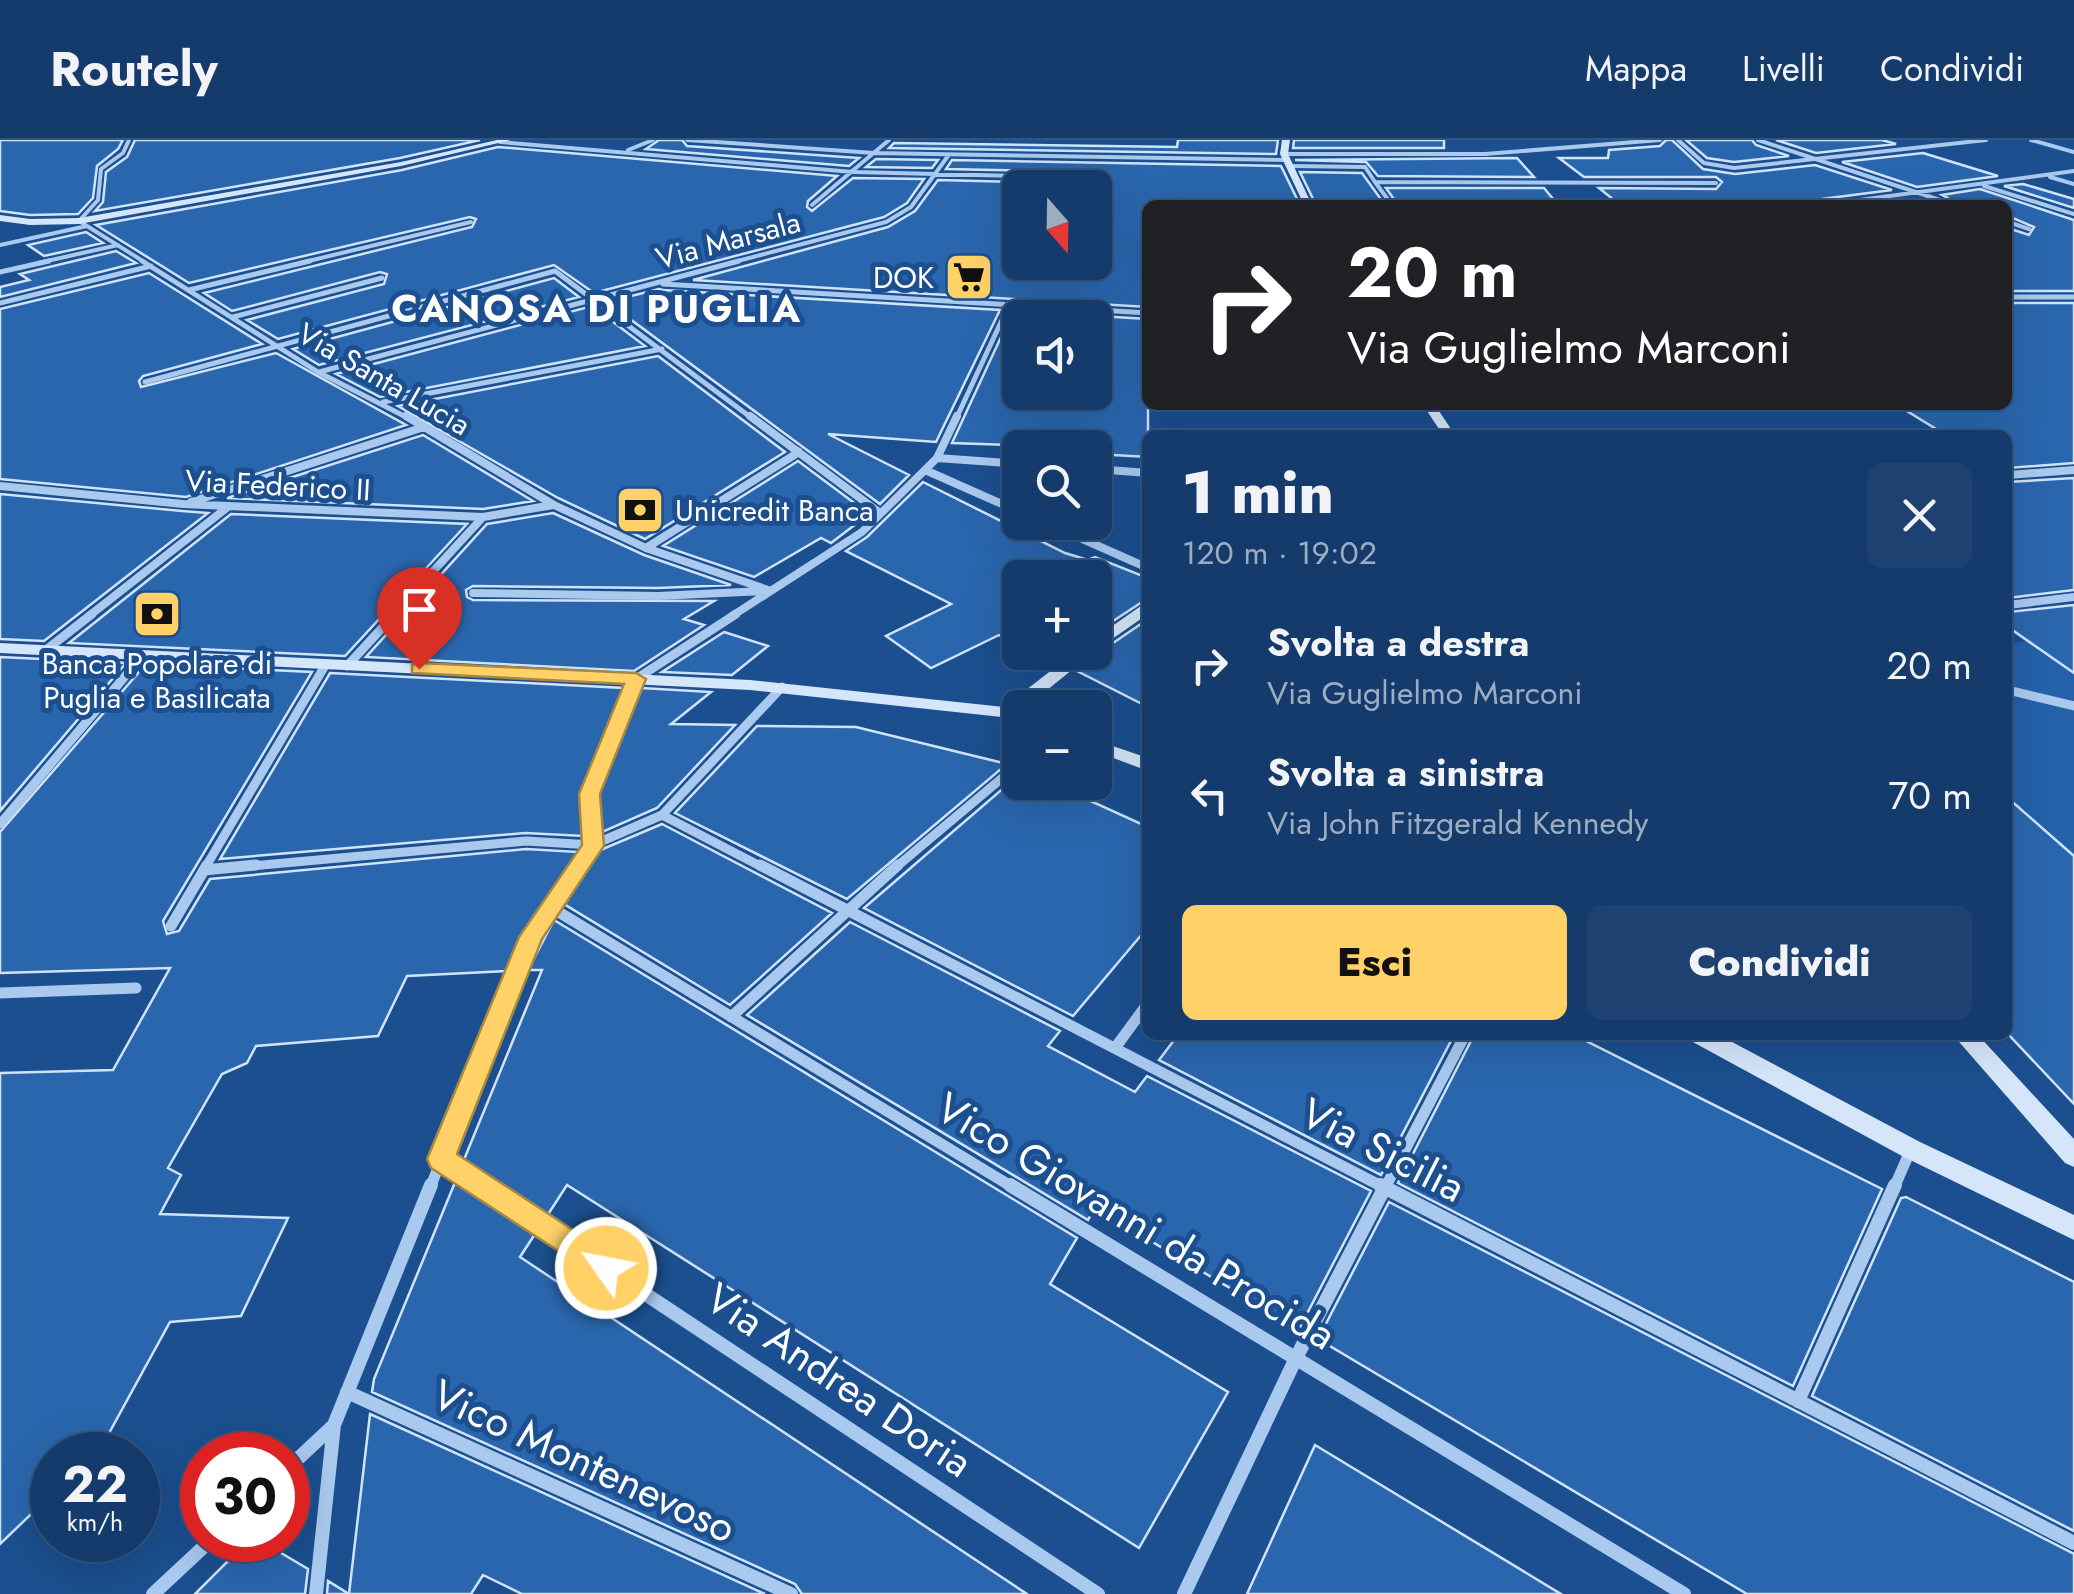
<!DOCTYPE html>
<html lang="it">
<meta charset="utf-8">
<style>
body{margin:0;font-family:Jost,sans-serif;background:#1d4271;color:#f1f3f6;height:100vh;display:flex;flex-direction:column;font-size:38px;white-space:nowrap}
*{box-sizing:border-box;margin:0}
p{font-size:32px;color:#9dadc1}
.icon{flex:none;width:55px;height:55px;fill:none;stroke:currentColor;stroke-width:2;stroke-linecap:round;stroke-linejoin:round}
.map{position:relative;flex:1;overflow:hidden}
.panel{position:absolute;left:1142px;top:290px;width:870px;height:610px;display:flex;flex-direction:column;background:#143b6b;border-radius:15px;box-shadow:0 10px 40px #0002,0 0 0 2px #33557e}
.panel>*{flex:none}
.hud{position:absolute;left:1142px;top:60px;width:870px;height:210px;border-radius:15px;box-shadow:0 10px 40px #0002,0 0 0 2px #33557e;background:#202124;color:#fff;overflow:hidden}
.needle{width:65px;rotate:160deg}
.fabs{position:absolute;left:1002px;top:30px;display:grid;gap:20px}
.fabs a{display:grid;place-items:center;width:110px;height:110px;border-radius:15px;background:#143b6b;box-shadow:0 10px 40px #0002,0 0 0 2px #33557e;font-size:50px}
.speed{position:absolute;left:30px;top:1292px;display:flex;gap:20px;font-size:50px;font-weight:700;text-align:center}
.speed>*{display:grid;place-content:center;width:130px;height:130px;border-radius:50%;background:#143b6b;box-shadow:0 10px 40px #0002,0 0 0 2px #33557e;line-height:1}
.speed small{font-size:25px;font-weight:400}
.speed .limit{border:15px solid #d22;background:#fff;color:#111}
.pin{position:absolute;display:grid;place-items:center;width:85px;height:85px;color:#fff;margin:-102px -42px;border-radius:50% 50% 50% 0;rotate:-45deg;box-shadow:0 0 10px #0007}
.pin .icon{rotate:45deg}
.me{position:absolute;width:110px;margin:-55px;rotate:303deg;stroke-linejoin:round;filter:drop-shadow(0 0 8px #0008)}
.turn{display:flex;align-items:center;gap:35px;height:210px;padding:0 40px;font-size:45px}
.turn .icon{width:130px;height:130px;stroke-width:2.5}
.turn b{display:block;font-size:70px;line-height:85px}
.round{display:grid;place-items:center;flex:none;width:105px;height:105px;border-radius:15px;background:#1d4271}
.head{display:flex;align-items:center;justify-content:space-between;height:170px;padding:0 40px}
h1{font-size:60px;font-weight:800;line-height:75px}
.cta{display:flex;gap:20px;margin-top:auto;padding:20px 40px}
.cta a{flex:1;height:115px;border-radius:15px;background:#ffd166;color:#111;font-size:40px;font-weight:800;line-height:115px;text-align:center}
.cta a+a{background:#1d4271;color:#f1f3f6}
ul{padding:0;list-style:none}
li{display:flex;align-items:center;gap:30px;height:130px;padding:0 40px}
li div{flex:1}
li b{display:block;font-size:38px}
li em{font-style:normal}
header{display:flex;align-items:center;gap:60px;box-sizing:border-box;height:140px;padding:0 50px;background:#143b6b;border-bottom:2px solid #33557e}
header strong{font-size:48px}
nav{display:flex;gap:55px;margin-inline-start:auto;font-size:35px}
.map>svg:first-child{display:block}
</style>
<header>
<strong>Routely</strong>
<nav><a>Mappa</a><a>Livelli</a><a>Condividi</a></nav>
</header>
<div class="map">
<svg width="2074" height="1454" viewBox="0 0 2074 1454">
<rect width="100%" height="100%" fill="#1b4f8f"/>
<!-- green -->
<path fill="#2461a8" d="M2027 501 2074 533V716L2008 658V504Z"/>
<!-- building -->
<path fill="#2a66ad" stroke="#cfe3fa" stroke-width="2.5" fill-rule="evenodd" d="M0 0H123L118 9 97 26 93 58 78 74 30 75 0 71Z
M135 0H480L400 18 95 71 103 62 106 32 127 17Z
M659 0H682L687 6 859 18 849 26 646 9Z
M1178 0H1278L1276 14 889 8 894 3 1177 7Z
M1294 0H1444V8H1293Z
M1666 0H1672L1703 29 1735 34 1815 25 1892 50 1822 59 1817 65H1620L1599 48 1716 49 1722 42 1716 37H1584L1559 18H1608L1609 10 1660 6Z
M1686 0H1752L1756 5 1789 16 1734 22 1707 18Z
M1776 0H1882L1896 4 1816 13Z
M498 7 837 36 808 61 807 67 812 71 853 38 924 39 907 63 884 77 594 153 554 125 278 199 247 180 384 144 387 134 380 132 232 171 204 153 472 87 476 79 470 77 189 143 96 85 402 30Z
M1923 13 1998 36 1917 47 1842 22Z
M1517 18 1534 37 1378 36 1366 22 1295 20Z
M876 19 938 20 932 28 866 27Z
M952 20 1281 26 1300 65 1148 63V167L693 140 888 87 915 71 938 40 1099 44 1104 39 1099 32 946 29ZM1020 48H1095V122H1020Z
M1300 32 1362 33 1385 65H1316Z
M2023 44 2074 59V68L2004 46Z
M1386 48H1544L1558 65H1398Z
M1980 49 2074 80V151H2008V88L2029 95 2034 87 2008 76V65H1961L1942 55Z
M86 92 103 103 44 116 28 105Z
M116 111 136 123 0 157V147L29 140 20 134Z
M149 133 262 204 143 236 139 241 141 247 276 213 406 285 186 357 0 339V169Z
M554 138 579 157 319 225 293 209Z
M659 149 663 150 1000 170 936 302 828 294 909 335 880 364 607 162Z
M2008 163H2074V323L2008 328V295H1946L1897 265H2008Z
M592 166 645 206 380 257 336 234Z
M1013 171 1148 179V317L1095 314V308L952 303ZM1020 178H1095V252H1020Z
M658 216 785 312 645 399 558 358 398 266Z
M423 295 533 361 483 369 227 358Z
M798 321 869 374 831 403 821 398 754 437 663 406Z
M2074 338V450L2008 458V342Z
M923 342 1065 413 1088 420 1095 417 1148 438V458L1095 493V438H1020V504L999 495 931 528 886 496 951 464 846 411 867 397Z
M0 354 182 371 208 373 44 501 0 499Z
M553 373 644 415 731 445 658 448 473 446 466 450 467 457 473 460 714 461 684 479 704 485 634 531 366 517 487 384Z
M231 374 467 384 345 516 69 503Z
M2074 465V533L2008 487V472Z
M1148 479V567L1077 531 1097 514Z
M724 492 768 506 732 535 662 532Z
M0 517 126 523 0 671Z
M146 524 312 532 163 781 167 794 179 791 210 739 526 709 579 712 523 792 507 831 407 836 378 896 256 906 247 923 222 934 168 1028 181 1035 160 1074 288 1078 241 1176 170 1182 97 1315H52V1354L0 1404V933L113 930 170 828 0 833V692Z
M330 533 624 548 582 652 584 696 525 693 220 719Z
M641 548 711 552 671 584 735 585 657 668 600 693 598 655Z
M757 586 856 587 1007 624 847 759 675 673Z
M1020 634V642H1049L1148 687V787L1073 876 864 768Z
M2008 658 2074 716V964L2008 894Z
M662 684 832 773 730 865 564 764 598 711Z
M554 780 1077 1098 1050 1144 1228 1252 1139 1408 567 1045 547 1076 463 1022 542 830H528Z
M850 782 1060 891 1048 906 1135 952 1147 936 1371 1051 1299 1189 1095 1068 1088 1080 747 875Z
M1178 895H1454L1381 1035 1159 920Z
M1474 895H1574L1882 1049 1793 1246 1398 1043Z
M456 1040 535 1094 520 1117 1027 1454H802L795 1444 372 1252 374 1239Z
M1906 1057 2074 1142V1391L1812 1256 1901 1058Z
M1389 1062 2074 1414V1454H1747L1318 1199Z
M370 1274 765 1454H522L483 1435 471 1454H327L328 1441 349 1454Z
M1315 1305 1561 1454H1247Z
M249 1400H259L308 1429 305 1454H195Z"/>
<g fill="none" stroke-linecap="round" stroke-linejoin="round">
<!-- street-far5 -->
<path stroke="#a9c9ee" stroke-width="4" d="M129 0 123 13 101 29 98 60 79 81 146 123
M687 0 874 13 1287 20
M1678 0 1704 23 1734 28 1986 0
M1758 0 1955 65
M2031 0 2074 12
M500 2 853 32 1099 38
M628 10 653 0
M1284 14H1485L1660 0
M1290 26 1365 27 1375 42
M2050 37 2074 44
M1984 46 2074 74
M812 65 889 0
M1392 65 1375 42 1716 43
M1823 65 2074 31
M2008 82 2029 89
M0 105 87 86
M38 123 118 105
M300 123 471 82
M730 123 886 82 911 67 948 16"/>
<!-- street-far4 -->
<path stroke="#a9c9ee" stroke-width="5" d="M142 121 318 232 410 279
M0 132 49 121
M663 144 1148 173
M189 150 310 121
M2008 157H2074
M0 163 151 126
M233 177 382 138
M319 232 739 121
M145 242 555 131 753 279
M383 262 662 209
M956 279 1008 167"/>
<!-- street-far3 -->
<path stroke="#a9c9ee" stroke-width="8" d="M406 276 554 365 646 408 771 451
M750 276 880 373
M937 318 1020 324
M1095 329 1148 333
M925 330 1020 372
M2008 335 2074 330
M0 346 183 364 483 377 553 365
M191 362 424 287
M1044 382 1148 428
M646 408 799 312
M473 453 658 456 765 451
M2008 465 2074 457
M89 476 229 366
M392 476 483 377
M732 476 862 392 937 318 957 276"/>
<!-- street-far2 -->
<path stroke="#a9c9ee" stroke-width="9" d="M46 510 92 474
M347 526 395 474
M2008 550 2074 566
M662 675 764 728
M0 684 143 515
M593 705 590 654 636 539 736 474
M205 728 326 524
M228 728 526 701 593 705
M578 728 593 705 662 675 782 547
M895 728 1020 623"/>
<!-- street-far1 -->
<path stroke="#a9c9ee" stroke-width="11" d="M760 725 1385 1048
M204 730 256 725
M552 768 1014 1048
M171 786 207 725
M0 853 136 848
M731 877 898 725
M1115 908 1148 863
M441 1019 485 1048
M430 1048 531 797 579 725
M1385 1048 1465 895
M1894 1048 1911 1009"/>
<!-- street -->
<path stroke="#a9c9ee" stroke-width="14" d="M481 1045 1098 1454
M1010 1045 1684 1454
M1380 1045 2074 1403
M347 1252 791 1454
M1798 1261 1895 1045
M288 1328 333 1286
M153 1454 211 1400
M316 1454 334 1285 431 1045
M1184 1454 1296 1218 1386 1045"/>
<!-- secondary -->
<path fill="#d6e6fa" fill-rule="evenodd" d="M497 0H511L401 26 79 84 30 85 0 81V75L30 79 79 78 401 22Z
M1282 0H1290L1288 14 1312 65H1304L1280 14Z
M1423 265H1435L1455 295H1443Z
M1148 461V474L1095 511V498Z
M0 503 750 540 1004 567 1075 512H1094L1025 568H1020V579L750 550 0 513Z
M1095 600 1148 618V631L1095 611Z
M1688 895H1719L1920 1002 2074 1075V1100L1902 1016 1691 901Z
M1953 895H1978L2074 999V1027L2065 1023Z"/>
</g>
<!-- route -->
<path fill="#ffd166" stroke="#a68842" stroke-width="2.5" d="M419 523 636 533 646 539 600 654 604 706 542 799 457 1014 616 1118 621 1128 616 1138 606 1142 431 1028 427 1019 519 797 582 705 579 654 624 544 412 533V525Z"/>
<!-- icons -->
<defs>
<g id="supermarket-square" transform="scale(2.5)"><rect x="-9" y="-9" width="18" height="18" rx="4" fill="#ffd166" stroke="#1b4f8f"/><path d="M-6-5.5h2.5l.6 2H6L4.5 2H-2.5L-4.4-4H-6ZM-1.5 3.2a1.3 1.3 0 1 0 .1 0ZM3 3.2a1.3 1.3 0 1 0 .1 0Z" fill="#111"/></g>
<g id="bank-square" transform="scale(2.5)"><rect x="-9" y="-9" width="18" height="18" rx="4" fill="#ffd166" stroke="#1b4f8f"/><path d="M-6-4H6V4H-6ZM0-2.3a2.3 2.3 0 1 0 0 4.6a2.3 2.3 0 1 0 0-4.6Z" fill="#111"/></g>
</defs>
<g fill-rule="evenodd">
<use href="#supermarket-square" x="969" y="137"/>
<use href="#bank-square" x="640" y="370"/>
<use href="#bank-square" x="157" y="474"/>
</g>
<g text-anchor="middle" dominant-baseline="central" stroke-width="10" stroke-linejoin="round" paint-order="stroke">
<!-- far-street labels -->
<g font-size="30" fill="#fff" stroke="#1b4f8f">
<text transform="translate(728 100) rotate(-15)">Via Marsala</text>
<text transform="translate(384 239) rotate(30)">Via Santa Lucia</text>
<text transform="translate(278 345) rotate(3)">Via Federico II</text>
</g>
<!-- far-poi labels -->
<g font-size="30" fill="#fff" stroke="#1b4f8f" text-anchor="end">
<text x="934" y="137">DOK</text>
<text x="675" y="370" text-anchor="start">Unicredit Banca</text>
<text x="157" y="523" text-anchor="middle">Banca Popolare di<tspan x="157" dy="34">Puglia e Basilicata</tspan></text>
</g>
<!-- far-district labels -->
<g font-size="38" font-weight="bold" letter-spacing="2.5" fill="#fff" stroke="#1b4f8f">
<text x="597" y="168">CANOSA DI PUGLIA</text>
</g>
<!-- near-street labels -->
<g font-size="42" fill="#fff" stroke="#1b4f8f">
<text transform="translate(1383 1010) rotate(27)">Via Sicilia</text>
<text transform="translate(1136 1081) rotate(31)">Vico Giovanni da Procida</text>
<text transform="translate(839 1240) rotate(34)">Via Andrea Doria</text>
<text transform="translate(584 1321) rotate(25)">Vico Montenevoso</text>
</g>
</g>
</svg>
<div class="fabs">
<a><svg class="needle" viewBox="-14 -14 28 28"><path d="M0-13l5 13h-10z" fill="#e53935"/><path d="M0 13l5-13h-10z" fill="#9dadc1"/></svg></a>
<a><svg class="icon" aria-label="sound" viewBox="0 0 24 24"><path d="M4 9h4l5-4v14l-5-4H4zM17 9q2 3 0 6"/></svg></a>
<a><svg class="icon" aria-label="search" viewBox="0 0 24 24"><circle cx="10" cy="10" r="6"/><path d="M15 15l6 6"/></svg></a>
<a>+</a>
<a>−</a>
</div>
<div class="speed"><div>22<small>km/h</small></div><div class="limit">30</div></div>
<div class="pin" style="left:419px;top:529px;background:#d93025"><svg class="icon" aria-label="arrive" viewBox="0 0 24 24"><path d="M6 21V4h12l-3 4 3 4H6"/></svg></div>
<svg class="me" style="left:606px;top:1128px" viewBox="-20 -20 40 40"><circle r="17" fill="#ffd166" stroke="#fff" stroke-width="3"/><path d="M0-11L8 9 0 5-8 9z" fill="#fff"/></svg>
<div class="hud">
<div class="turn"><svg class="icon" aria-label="right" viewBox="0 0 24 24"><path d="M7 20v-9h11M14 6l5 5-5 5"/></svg><div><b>20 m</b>Via Guglielmo Marconi</div></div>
</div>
<section class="panel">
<div class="head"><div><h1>1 min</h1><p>120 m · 19:02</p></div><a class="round"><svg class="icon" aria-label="close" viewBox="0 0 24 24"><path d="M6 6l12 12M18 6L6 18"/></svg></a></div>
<ul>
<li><svg class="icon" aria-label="right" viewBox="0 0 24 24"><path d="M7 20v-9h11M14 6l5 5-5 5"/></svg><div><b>Svolta a destra</b><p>Via Guglielmo Marconi</p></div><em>20 m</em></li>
<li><svg class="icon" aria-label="left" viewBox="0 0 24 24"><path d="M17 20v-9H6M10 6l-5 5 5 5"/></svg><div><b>Svolta a sinistra</b><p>Via John Fitzgerald Kennedy</p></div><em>70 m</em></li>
</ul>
<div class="cta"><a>Esci</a><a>Condividi</a></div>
</section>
</div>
